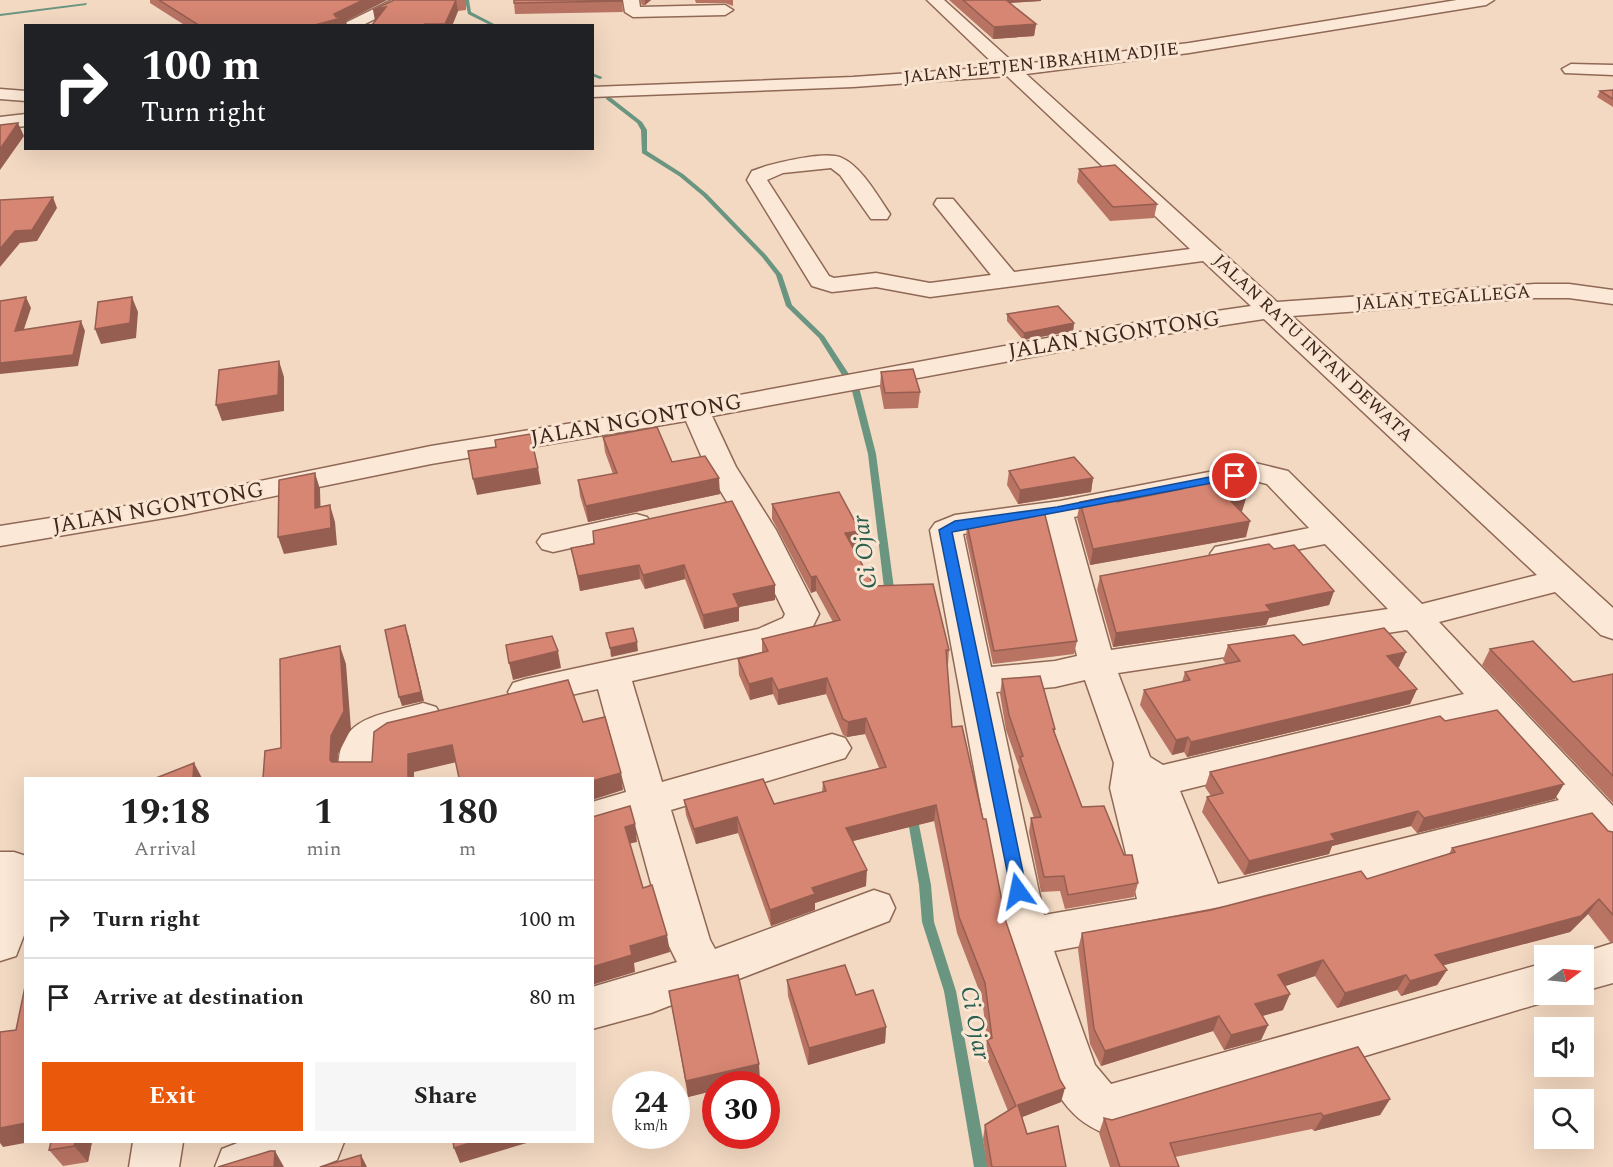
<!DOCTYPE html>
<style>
body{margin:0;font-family:Spectral,serif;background:#f6f6f6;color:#222;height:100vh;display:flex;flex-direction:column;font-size:22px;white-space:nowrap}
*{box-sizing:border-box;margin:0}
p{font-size:20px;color:#767676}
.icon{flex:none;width:33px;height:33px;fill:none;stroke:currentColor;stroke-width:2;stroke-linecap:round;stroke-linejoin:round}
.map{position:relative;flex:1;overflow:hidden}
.side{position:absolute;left:24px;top:777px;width:570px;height:366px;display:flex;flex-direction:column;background:#fff;border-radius:0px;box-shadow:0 6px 24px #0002}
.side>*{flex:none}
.banner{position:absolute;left:24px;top:24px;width:570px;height:126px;border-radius:0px;box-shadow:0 6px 24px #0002;background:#202124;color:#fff;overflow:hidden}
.needle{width:39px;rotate:75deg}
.controls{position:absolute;left:1534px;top:945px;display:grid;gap:12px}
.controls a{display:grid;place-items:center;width:60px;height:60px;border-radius:0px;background:#fff;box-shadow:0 6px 24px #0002;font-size:30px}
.speed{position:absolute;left:612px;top:1071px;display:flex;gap:12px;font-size:30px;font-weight:700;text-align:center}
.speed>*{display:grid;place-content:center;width:78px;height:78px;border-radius:50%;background:#fff;box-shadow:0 6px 24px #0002;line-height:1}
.speed small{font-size:15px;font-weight:400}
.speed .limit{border:9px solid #d22;background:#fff;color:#111}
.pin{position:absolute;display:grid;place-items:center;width:51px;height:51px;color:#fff;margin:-26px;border:3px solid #fff;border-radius:50%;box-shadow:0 2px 6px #0007}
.me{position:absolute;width:66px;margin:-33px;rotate:348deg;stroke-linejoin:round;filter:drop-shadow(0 0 4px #0008)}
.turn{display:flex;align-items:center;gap:21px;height:126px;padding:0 18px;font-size:27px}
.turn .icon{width:78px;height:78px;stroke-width:2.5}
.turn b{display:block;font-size:42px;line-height:51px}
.eta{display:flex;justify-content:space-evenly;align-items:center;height:102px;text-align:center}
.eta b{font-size:36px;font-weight:700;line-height:42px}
.primary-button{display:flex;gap:12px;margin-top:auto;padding:12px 18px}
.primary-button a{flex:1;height:69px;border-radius:0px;background:#ea580c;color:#fff;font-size:24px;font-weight:700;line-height:69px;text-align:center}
.primary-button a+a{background:#f6f6f6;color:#222}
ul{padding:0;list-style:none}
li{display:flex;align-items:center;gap:18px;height:78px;padding:0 18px;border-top:2px solid #e0e0e0}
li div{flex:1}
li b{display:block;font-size:22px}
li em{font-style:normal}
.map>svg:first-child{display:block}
</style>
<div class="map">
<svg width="1613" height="1167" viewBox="0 0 1613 1167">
<rect width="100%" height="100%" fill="#f3d9c2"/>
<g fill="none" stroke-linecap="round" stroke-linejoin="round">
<!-- stream -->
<path fill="#6a9580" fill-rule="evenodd" d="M465 0H469L471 12 498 26H492L468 14Z
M87 3 86 5 0 16V14Z
M592 73 602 77V78L600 79 592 76Z
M606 97H610L642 122 647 130V151L683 174 707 194 766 255 782 275 792 305 824 336 860 391 876 454 895 596 893 598H887L885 596 868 454 852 391 819 338 786 306 776 275 762 257 703 196 679 176 642 153 641 130 637 123 606 99Z
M912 811 916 812 917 815 931 885 934 922 956 991 988 1167H974L944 991 922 922 919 885 907 815 908 812Z"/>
<!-- minor casing -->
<g stroke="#8f6856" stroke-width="3">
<path id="minor" d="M392 0H413L361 26H339Z
M623 0H639L640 7 725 5 733 10 725 15 633 17 625 12Z
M927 0H944L1016 65 1189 43 1457 0H1494L1486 5 1189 53 1026 74 1277 302 1535 284H1569L1613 290V304L1569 298H1535L1292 316 1613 608V639L1601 635 1555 592 1439 622 1613 806V849L1599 845 1582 826 1205 923 1054 951 1095 1065 1111 1084 1545 963V994H1562L1561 997 1106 1134C1084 1125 1071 1114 1058 1094L1005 937 930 530 935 523 955 515 1060 501 1255 463 1288 471 1422 604 1537 575 1264 319 1107 343 712 416 736 467 776 530 819 614 809 634 766 651 632 681 662 782 832 734 845 738 851 748 845 758 671 810 710 940 715 949 874 890 889 895 895 908 889 921 651 1013 592 1029V987L677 962 667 942 634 821 592 834V802L626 792 598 689 526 705 513 701 508 692 513 683 526 679 758 629 783 618 785 614 744 530 706 467 686 421 431 464 182 515 0 546V526L182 497 431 446 696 403 1107 327 1251 306 1203 261 930 297 876 287 832 292 812 286 747 180 752 171C769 164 826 150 842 158 862 167 878 197 890 214L887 219H871L840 175 831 168 783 173 767 180 829 276 834 278 876 273 930 283 991 275 934 204 937 199H953L1014 272 1190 249 1007 76 853 87 592 97V87L853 77 997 67ZM1255 481 1267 484 1309 528 1215 547 1210 554 1215 561 1226 564 1325 544 1388 609 1111 650 1074 517ZM1044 521 1077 656 1055 661 991 667 963 534ZM1407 630 1464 694 1163 765 1150 757 1118 673ZM1085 680 1114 763 1110 788 1137 899 1044 915 996 692 1055 687ZM1484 716 1559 800 1218 884 1180 791Z
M1571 64 1613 65V75L1565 73 1562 69Z
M0 89 26 91V101L0 99Z
M26 114V126L0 129V117Z
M636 514 647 517 652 524 647 531 553 552 542 549 537 542 542 535Z
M423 703 436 707 442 717 436 727 383 743 376 753 377 778H339C334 716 375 717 423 703Z
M0 852H14L26 856V930L16 956 0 961Z
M1613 943V983L1584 991V956H1572Z
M133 1142H183L179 1167H129Z
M240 1142H344L337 1160 319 1167H215L222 1149Z"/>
</g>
<!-- minor -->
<use href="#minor" fill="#fce8d6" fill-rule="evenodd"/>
</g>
<!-- wall -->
<path fill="#b87363" d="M150 0H387L346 21 347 26H186L150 3Z
M394 0H466V10L458 11 452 26H373Z
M622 0 623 12 515 14 514 3Z
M640 0H651L645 5H642Z
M695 0H733V6L725 3H696Z
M949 0H1041V1L1010 3 1036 24 1034 36 993 39Z
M1613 90V107L1597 97 1600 91Z
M1079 169 1157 204 1154 218 1110 221 1077 182Z
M1007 314 1074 323 1073 331 1023 340 1007 321Z
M881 372 920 392 918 408 884 409 880 387Z
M603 437 672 462 720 494 588 522 580 496 578 480 613 474 605 452Z
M1009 471 1093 478 1091 492 1018 504 1007 485Z
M1178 485 1247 495 1242 511H1240L1246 537 1090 565 1077 518 1080 502H1117L1176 490Z
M772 504 859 546 852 547 874 586 949 650 948 665H947L952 727 1006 922 1061 1102 1022 1117 1027 1134 1066 1167H987L983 1139 985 1125 1008 1111 985 1054 987 1040 982 998 957 933 934 821 853 841 866 886 815 903V910L771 926 738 833 696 844 686 815 684 800 774 804 822 792 823 782 879 768 865 734 847 737 843 735 826 694 778 705 773 694 750 700 739 675 738 659 762 653V639L833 622 816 591 811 593 772 519Z
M967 524 1077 641 1074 654 993 664 966 537Z
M594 544 775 585V600L739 607V621L704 629 685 579 645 589 640 579 580 591 571 548Z
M1274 549 1334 591 1329 605 1269 618 1266 625 1113 647 1097 590 1100 576Z
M1228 645H1303L1406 652 1399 667 1397 668 1417 689 1410 704 1187 757 1184 752 1172 755 1140 705 1144 690 1182 682 1185 672 1226 664 1223 660Z
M1490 649 1573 682 1613 674V803L1482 665Z
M1002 679 1055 729 1054 733 1082 807 1124 855 1138 883 1134 897 1065 909 1060 891 1041 892 1029 832 1031 818H1034L1018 771 1019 767 1006 730 1000 694Z
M1445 721 1555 799 1417 833 1411 826 1332 846 1329 854 1244 875 1202 812 1207 797 1211 796 1205 787 1210 772Z
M1608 831 1613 832V942H1610L1588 914 1570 932 1443 965 1447 970 1437 985 1401 996 1397 990 1337 1008 1315 976 1285 986 1283 1010 1262 1016 1268 1025 1261 1040 1224 1050 1213 1031 1101 1066 1090 1044 1078 949 1082 933 1367 879 1449 854 1452 848Z
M787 980 856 995 886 1027 885 1043 808 1065 788 996Z
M669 991 760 1080 688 1097Z
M1390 1099 1380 1115 1314 1131 1312 1129 1175 1157 1179 1167H1110L1099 1133 1104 1118 1112 1120Z
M92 1142 88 1162 63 1166 49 1150Z"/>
<!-- shaded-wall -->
<path fill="#965e50" d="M363 0H387L346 21 347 26H311Z
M456 0 458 11 452 26H446L445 24Z
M645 0H651L645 5Z
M1008 0H1041V1L1007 3Z
M386 7 375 21 373 10Z
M1036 24 1034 36 993 39 994 27Z
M18 123 24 136 0 170V149Z
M53 197 57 208 37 241 20 243 0 267V249L15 231Z
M26 297 31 308 20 341 15 331Z
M132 297 138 312 136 338 101 344 95 329Z
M81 321 85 331 78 366 0 374V363Z
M1074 323 1073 331 1023 340 1024 333Z
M279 361 284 377V411L222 421 216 405Z
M538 468 541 484 477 495 473 479Z
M315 473 320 489 321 525 315 508Z
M719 478 720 494 588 522 586 506Z
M1093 478 1091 492 1018 504 1020 490Z
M1247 495 1242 511 1224 514 1228 498Z
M330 505 335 522 337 545 284 554 278 537Z
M1250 521 1246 537 1090 565 1093 549Z
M860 531 859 546 844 549 845 533Z
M639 565 640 579 580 591 578 576Z
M684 565 685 579 645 589 643 575Z
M816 576V591L811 593V577Z
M775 585V600L734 608 733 594Z
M1334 591 1329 605 1269 618 1266 625 1113 647 1116 633 1266 605Z
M739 607V621L704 629 703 615Z
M408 634 424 701 402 706 399 697Z
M637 642 638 651 611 657 610 648Z
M340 646 346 664 351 729 338 754 337 778 330 760 331 736Z
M558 651 561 668 513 680 509 663Z
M1406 652 1399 667 1381 671 1387 656Z
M772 678 773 694 750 700 749 684Z
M827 678 826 694 778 705V690Z
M1417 689 1410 704 1187 757 1191 742Z
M866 718 865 734 847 737 848 722Z
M1188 737 1184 752 1172 755 1176 740Z
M452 745 457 762 414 772V778H408V754Z
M194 763 202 778H193Z
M621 773 623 790 592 800V781Z
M1564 784 1555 799 1417 833 1424 818Z
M936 805 934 821 845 843 846 828Z
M1418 811 1411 826 1332 846 1329 854 1244 875 1249 861 1331 834Z
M737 817 738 833 696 844 694 829Z
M635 824 637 842 628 844 625 827Z
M867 870 866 886 815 903V910L771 926 770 910 812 888Z
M1599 899 1588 914 1570 932 1426 970 1435 955Z
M667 935 670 952 634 963 635 972 592 985V967L630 946Z
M1323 960 1315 976 1271 991 1278 975Z
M1447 970 1437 985 1401 996 1410 981Z
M1406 975 1397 990 1337 1008 1345 993Z
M1290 994 1283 1010 1248 1020 1255 1004Z
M1219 1016 1213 1031 1101 1066 1105 1051Z
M1268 1025 1261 1040 1224 1050 1231 1035Z
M886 1027 885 1043 808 1065 809 1048Z
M759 1064 760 1080 741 1084H716V1090L688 1097 686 1081Z
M1065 1088 1061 1102 1015 1120 1018 1105Z
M1390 1099 1380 1115 1314 1131 1323 1116Z
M26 1123V1142H30L3 1147 0 1143V1128Z
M75 1142H92L88 1162 74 1146Z
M473 1142H530L460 1163 454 1148Z
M275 1151 284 1167H274Z
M361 1155 367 1167H362Z"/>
<!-- building -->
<path fill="#d68673" stroke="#965e50" stroke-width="1.5" d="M159 0H363L334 14 336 17H345L311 26H200Z
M394 0H456L445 24H425L424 26 372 25 386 7 373 10Z
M514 0H622V1L514 3Z
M963 0H1006L1036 24 994 27Z
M1613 90V99L1600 91Z
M18 123 0 149V125Z
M1115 165 1157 204 1113 207 1079 169Z
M53 197 32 230 15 231 0 249V200Z
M26 297 15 331 81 321 73 355 0 363V301Z
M132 297 130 323 95 329 98 302Z
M1058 306 1074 323 1024 333 1007 314Z
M279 361 278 395 216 405 219 370Z
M913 369 920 392 885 393 881 372Z
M657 427 672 462 705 456 719 478 586 506 578 480 617 473 603 437Z
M530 434 538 468 473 479 468 451 496 447 495 440Z
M1074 457 1093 478 1020 490 1009 471Z
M315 473V508L330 505 331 528 278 537 279 480Z
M1228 475 1247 495 1228 498 1250 521 1093 549 1080 502 1111 496 1117 502 1182 489 1178 485Z
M839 492 860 531 845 533 874 586 933 584 949 650H946L952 727 962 726 983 819H986L1006 922 1060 1080 1065 1088 1018 1105 1027 1134 1058 1126 1066 1167H992L985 1125 1016 1106 987 1040 992 1038 985 983 959 917 936 805 846 828 867 870 812 888 815 894 770 910 737 817 694 829 684 800 763 779 774 804 826 791 823 782 886 767 866 718 848 722 843 719 827 678 778 690 772 678 749 684 738 659 768 651 762 639 840 620 816 576 811 577 772 504Z
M732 501 775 585 733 594 739 607 703 615 684 565 643 575 639 565 578 576 571 548 594 544 593 531Z
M1044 511 1077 641 994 651 967 524Z
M1269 544 1274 549 1294 545 1334 591 1266 605 1271 611 1116 633 1100 576Z
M405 625 421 692 399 697 385 630Z
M633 628 637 642 610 648 606 633Z
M1384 628 1406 652 1387 656 1417 689 1191 742 1188 737 1176 740 1144 690 1190 680 1185 672 1240 661 1228 645 1294 635 1303 645Z
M552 636 558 651 509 663 506 645Z
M1533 641 1573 682 1613 674V776L1490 649Z
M340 646 344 711 331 736 330 760 332 762H372L374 732 387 723 568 680 583 722 605 717 621 773 592 781V778H459L452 745 408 754V778H263L265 751 281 748 280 659Z
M1040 676 1055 729H1053L1082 807 1104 806 1124 855H1132L1138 883 1068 895 1064 876 1044 877 1031 818 1041 817 1020 757 1023 756 1009 715 1002 679Z
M1497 710 1564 784 1424 818 1418 811 1331 834 1335 840 1249 861 1207 797 1223 793 1210 772 1440 716 1445 721Z
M194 763 193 778H156Z
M630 806 635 824 625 827 643 888 652 885 667 935 630 946 632 955 592 967V817Z
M1592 813 1608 831 1613 832V915L1599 899 1581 916 1435 955 1447 970 1410 981 1406 975 1345 993 1323 960 1278 975 1290 994 1255 1004 1268 1025 1231 1035 1219 1016 1105 1051 1094 1029 1082 933 1211 910 1361 871 1367 879 1455 852 1452 848Z
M845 965 856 995 873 990 886 1027 809 1048 787 980Z
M738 975 759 1064 686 1081 669 991Z
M26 982V1123L0 1128V1032L16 1030Z
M1358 1047 1390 1099 1323 1116 1321 1113 1170 1143 1179 1167H1120L1104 1118 1112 1120Z
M51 1142H75L74 1146 49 1150Z
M453 1142H473L454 1148Z
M270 1151H275L274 1167H218Z
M361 1155 362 1167H320Z"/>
<!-- route -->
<path fill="#1a73e8" stroke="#114b97" stroke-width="1.5" d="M1235 472 1239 473V478L952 532 1027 891 1024 896 1018 898 1012 896 939 530 955 521 1057 507Z"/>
<g text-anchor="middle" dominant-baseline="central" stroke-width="6" stroke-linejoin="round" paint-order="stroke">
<!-- far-street labels -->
<g font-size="18" fill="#3d251c" stroke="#f9e5d2">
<text transform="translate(1041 63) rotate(-6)">JALAN LETJEN IBRAHIM ADJIE</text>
<text transform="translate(1443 298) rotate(-4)">JALAN TEGALLEGA</text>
<text transform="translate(1313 348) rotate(43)">JALAN RATU INTAN DEWATA</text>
</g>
<!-- street labels -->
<g font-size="22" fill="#3d251c" stroke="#f9e5d2">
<text transform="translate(1114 335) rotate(-9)">JALAN NGONTONG</text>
<text transform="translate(636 420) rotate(-10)">JALAN NGONTONG</text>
<text transform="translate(158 508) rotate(-10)">JALAN NGONTONG</text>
</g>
<!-- water labels -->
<g font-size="24" font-style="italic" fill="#2a5f50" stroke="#f9e5d2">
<text transform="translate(865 552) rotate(-97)">Ci Ojar</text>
<text transform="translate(975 1023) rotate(79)">Ci Ojar</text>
</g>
</g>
</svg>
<div class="controls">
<a><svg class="needle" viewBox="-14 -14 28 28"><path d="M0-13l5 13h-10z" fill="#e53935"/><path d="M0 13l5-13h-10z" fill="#767676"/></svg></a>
<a><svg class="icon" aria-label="sound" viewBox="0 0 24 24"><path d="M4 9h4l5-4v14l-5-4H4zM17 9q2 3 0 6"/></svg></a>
<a><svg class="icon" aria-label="search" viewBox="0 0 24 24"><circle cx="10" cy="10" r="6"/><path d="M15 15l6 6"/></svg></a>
</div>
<div class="speed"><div>24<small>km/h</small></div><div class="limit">30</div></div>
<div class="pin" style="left:1235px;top:476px;background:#d93025"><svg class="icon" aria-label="arrive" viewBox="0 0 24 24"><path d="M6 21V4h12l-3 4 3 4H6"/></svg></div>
<svg class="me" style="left:1018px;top:891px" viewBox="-20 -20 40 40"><path d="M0-17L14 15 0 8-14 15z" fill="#1a73e8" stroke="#fff" stroke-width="4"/></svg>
<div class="banner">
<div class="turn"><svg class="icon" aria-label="right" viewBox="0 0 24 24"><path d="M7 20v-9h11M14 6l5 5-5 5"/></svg><div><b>100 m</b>Turn right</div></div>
</div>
<section class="side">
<div class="eta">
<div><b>19:18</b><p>Arrival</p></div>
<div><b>1</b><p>min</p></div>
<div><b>180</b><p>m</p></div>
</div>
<ul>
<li><svg class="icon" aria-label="right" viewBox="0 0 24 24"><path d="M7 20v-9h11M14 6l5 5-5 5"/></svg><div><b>Turn right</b></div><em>100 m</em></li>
<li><svg class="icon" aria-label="arrive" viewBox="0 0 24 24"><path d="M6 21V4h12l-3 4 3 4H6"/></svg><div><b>Arrive at destination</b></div><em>80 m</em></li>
</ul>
<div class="primary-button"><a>Exit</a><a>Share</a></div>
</section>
</div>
